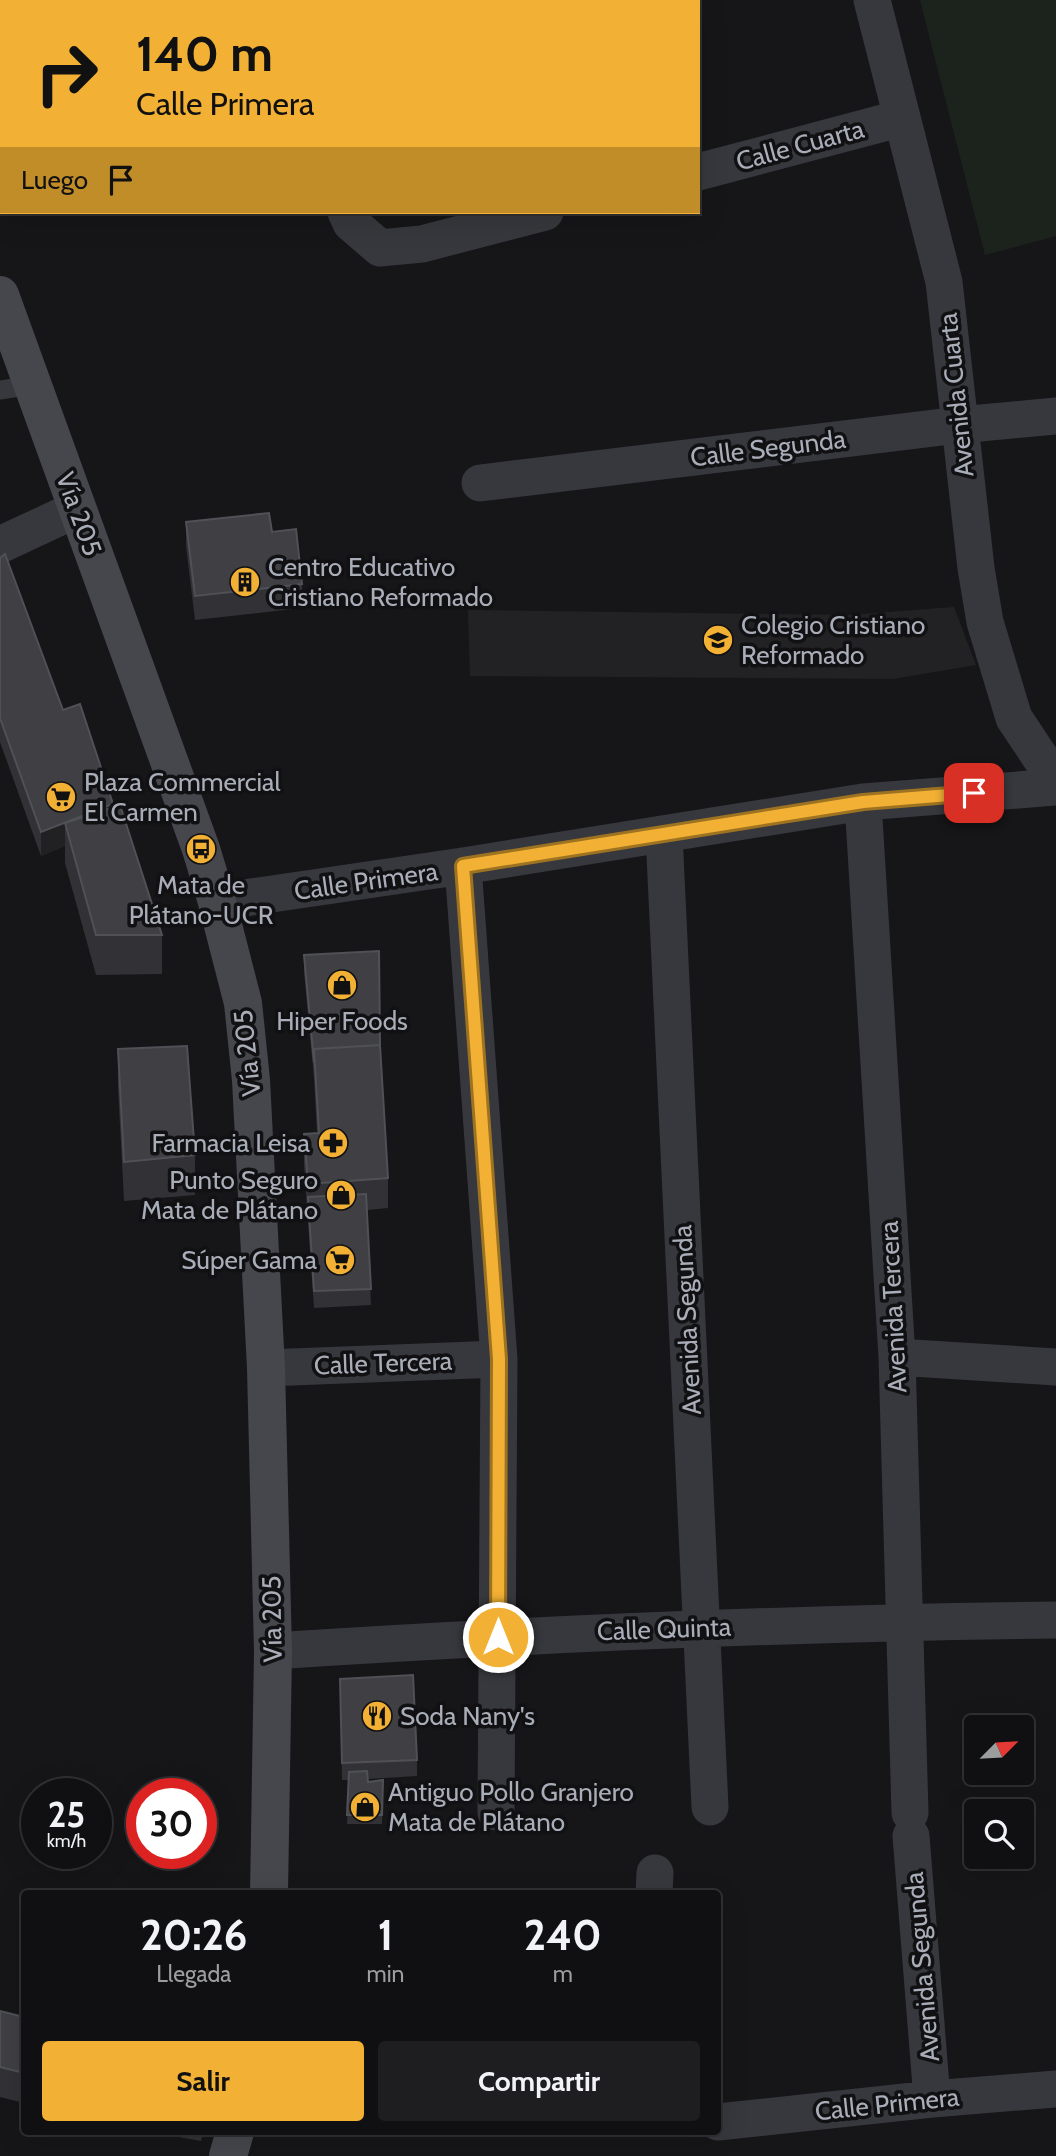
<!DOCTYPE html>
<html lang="es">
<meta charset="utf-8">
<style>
body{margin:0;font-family:Cabin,sans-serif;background:#1e1e20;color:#f1f3f6;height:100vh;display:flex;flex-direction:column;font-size:26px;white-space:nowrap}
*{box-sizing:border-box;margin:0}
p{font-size:23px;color:#9c9d9f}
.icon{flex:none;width:38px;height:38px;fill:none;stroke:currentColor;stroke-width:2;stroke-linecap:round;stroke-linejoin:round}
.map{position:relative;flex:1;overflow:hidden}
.side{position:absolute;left:21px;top:1890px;width:700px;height:245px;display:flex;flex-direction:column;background:#101012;border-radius:7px;box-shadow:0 7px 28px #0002,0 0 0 2px #303032}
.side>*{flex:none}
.top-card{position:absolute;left:0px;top:0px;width:700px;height:214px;box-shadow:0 7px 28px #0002,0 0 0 2px #303032;background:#f2b134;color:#111;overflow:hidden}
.needle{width:46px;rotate:66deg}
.tools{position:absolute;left:964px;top:1715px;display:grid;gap:14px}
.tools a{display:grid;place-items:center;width:70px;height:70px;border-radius:7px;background:#101012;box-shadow:0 7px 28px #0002,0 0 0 2px #303032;font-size:35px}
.speed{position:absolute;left:21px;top:1778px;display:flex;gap:14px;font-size:35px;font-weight:700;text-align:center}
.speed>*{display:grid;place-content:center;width:91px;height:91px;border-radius:50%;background:#101012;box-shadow:0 7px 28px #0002,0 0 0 2px #303032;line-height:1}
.speed small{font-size:18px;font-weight:400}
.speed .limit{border:10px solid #d22;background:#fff;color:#111}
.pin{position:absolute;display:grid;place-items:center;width:60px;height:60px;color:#fff;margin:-30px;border-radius:14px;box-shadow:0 4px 10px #0006}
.me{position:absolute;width:77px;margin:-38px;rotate:0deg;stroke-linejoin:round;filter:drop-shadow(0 0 5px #0008)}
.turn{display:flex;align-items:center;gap:24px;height:147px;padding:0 21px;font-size:32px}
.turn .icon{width:91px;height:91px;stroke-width:2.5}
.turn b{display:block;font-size:49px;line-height:60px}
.then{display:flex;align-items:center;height:66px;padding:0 21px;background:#0003;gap:14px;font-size:26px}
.eta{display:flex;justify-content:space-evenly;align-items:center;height:119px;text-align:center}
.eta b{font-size:42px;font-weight:700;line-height:49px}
.button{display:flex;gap:14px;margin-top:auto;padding:14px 21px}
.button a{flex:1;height:80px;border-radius:7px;background:#f2b134;color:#111;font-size:28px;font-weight:700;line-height:80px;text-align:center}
.button a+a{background:#1e1e20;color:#f1f3f6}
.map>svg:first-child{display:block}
</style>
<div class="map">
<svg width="1056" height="2156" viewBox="0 0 1056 2156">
<rect width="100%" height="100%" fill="#161618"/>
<!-- built -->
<path fill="#222225" d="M954 607 976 665 893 679 470 676 468 610 848 615Z"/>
<!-- green -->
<path fill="#1c231d" d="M920 0H1056V236L985 255Z"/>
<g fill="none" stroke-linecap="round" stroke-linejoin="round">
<!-- lane -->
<path stroke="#37383d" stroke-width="19" d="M0 390 32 385"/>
<!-- street -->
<path stroke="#37383d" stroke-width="37" d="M284 0V2
M872 0 944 282 976 568 985 622 1014 718 1056 781
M391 2 397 0
M0 86 2 85
M698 172 902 118
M346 212 351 223 380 248 422 244 545 212
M480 483 959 425 1056 416
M0 545 77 509
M863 802 897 1357 910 1813
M664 834 710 1807
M463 866 499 1359 496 1812
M217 902 463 866 863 802 1056 787
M897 1357 1056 1367
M266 1368 499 1359
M273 1651C534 1634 795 1623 1056 1620
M911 1836 932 2099
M654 1894 655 1873
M718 2122 932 2099 1056 2089"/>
<!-- secondary -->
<path stroke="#45474d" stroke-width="38" d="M0 295 201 849 217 902 243 1003 251 1080 266 1368 273 1651 269 1894
M228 2156 235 2132"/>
</g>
<!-- wall -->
<path fill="#323236" d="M186 522 272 532 302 584V608L195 620 186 546Z
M0 558 63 710 113 807 162 935V974L96 975 65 863V846L41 856 0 742Z
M304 955 380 1045 388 1178V1208L367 1210 371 1305 314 1308 304 1165V1134L317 1133 314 1079 304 972Z
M118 1049 195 1155V1195L124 1201 118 1088Z
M340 1679 417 1760V1776L368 1779V1782L383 1780 382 1824H347L349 1780H342Z
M0 2011 24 2017V2103L0 2097Z
M168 2132H203L201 2141 168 2135Z"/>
<!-- shaded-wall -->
<path fill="#212124" d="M113 804V828L65 823V846L41 856V832Z"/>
<!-- building -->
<path fill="#3f3f44" stroke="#4f5156" stroke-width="2" d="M269 513 272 532 296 529 302 584 195 596 186 522Z
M5 554 63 710 80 704 113 804 41 832 0 718V558Z
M120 805 162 935H96L65 823Z
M379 951 380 1045 314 1049V1062L304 955Z
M380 1045 388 1178 308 1184 304 1134 319 1133 314 1049Z
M187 1046 195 1155 124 1162 118 1049Z
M366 1194 371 1289 314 1291 308 1197Z
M413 1675 417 1760 342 1763 340 1679Z
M367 1771 368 1782 383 1780 382 1815H347L349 1772Z
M0 2011 24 2017V2073L0 2067Z"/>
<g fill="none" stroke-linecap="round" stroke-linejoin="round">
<!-- route casing -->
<g stroke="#9d7322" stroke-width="18">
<path id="route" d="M498 1637 499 1359 463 866 863 802 974 793"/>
</g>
<!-- route -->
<use href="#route" stroke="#f2b134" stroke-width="12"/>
</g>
<!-- icons -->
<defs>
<g id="building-disc" transform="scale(1.575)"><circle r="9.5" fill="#f2b134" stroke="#111113"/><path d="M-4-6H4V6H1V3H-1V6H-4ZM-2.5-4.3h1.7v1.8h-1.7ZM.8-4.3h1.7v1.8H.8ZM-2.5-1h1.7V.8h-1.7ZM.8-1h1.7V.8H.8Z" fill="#111"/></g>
<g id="university-disc" transform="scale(1.575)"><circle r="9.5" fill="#f2b134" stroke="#111113"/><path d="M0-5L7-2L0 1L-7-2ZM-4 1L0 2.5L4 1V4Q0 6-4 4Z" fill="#111"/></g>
<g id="supermarket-disc" transform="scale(1.575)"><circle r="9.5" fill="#f2b134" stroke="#111113"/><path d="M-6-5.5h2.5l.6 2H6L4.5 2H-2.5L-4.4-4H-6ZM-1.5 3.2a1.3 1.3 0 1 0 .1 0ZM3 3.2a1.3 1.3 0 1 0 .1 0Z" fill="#111"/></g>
<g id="bus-disc" transform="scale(1.575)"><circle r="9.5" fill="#f2b134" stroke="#111113"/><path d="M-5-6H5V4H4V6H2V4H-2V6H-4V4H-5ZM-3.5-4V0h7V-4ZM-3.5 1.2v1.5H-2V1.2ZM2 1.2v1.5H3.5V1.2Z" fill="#111"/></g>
<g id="shop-disc" transform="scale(1.575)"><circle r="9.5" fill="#f2b134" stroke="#111113"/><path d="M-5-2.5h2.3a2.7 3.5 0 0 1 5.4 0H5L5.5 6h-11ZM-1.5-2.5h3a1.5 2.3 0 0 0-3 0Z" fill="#111"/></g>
<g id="pharmacy-disc" transform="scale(1.575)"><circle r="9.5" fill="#f2b134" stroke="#111113"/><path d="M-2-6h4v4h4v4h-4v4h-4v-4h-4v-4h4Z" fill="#111"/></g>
<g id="restaurant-disc" transform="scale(1.575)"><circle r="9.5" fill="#f2b134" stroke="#111113"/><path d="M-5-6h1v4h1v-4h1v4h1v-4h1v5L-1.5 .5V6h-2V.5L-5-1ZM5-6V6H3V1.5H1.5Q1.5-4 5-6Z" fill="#111"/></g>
</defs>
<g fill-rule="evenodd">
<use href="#building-disc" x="245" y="582"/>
<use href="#university-disc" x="718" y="640"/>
<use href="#supermarket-disc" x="61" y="797"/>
<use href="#bus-disc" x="201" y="849"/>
<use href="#shop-disc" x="342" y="985"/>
<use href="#pharmacy-disc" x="333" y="1143"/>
<use href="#shop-disc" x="341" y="1195"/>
<use href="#supermarket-disc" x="340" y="1260"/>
<use href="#restaurant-disc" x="377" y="1716"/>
<use href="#shop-disc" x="365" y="1807"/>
</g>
<g text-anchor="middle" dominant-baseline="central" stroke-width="7" stroke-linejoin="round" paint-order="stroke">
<!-- street labels -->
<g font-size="26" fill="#a8adb8" stroke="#111113">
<text transform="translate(800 145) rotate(-15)">Calle Cuarta</text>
<text transform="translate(956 395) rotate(-96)">Avenida Cuarta</text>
<text transform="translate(768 448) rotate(-7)">Calle Segunda</text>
<text transform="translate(79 514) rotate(70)">Vía 205</text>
<text transform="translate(366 881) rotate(-8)">Calle Primera</text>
<text transform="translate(247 1053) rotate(-96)">Vía 205</text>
<text transform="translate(893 1307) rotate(-93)">Avenida Tercera</text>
<text transform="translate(687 1320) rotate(-93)">Avenida Segunda</text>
<text transform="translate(383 1363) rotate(-2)">Calle Tercera</text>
<text transform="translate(272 1619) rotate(-91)">Vía 205</text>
<text transform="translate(664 1629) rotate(-2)">Calle Quinta</text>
<text transform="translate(922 1967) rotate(-95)">Avenida Segunda</text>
<text transform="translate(887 2104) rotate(-6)">Calle Primera</text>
</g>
<!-- poi labels -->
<g font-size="26" fill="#a8adb8" stroke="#111113" text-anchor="start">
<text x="268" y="567">Centro Educativo<tspan x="268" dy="30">Cristiano Reformado</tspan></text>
<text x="741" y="625">Colegio Cristiano<tspan x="741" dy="30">Reformado</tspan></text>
<text x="84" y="782">Plaza Commercial<tspan x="84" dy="30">El Carmen</tspan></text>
<text x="201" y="885" text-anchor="middle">Mata de<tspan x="201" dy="30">Plátano-UCR</tspan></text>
<text x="342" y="1021" text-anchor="middle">Hiper Foods</text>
<text x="310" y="1143" text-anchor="end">Farmacia Leisa</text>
<text x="318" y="1180" text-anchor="end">Punto Seguro<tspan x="318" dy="30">Mata de Plátano</tspan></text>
<text x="317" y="1260" text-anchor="end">Súper Gama</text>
<text x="400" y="1716">Soda Nany's</text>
<text x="388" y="1792">Antiguo Pollo Granjero<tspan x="388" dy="30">Mata de Plátano</tspan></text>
</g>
</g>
</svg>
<div class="tools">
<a><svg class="needle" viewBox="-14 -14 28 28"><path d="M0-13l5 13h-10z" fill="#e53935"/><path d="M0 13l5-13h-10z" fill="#9c9d9f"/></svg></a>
<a><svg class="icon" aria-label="search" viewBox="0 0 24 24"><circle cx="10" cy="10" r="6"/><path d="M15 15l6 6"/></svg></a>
</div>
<div class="speed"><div>25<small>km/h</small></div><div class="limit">30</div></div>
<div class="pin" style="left:974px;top:793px;background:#d93025"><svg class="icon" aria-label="arrive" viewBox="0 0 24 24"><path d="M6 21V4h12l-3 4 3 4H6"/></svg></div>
<svg class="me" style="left:498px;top:1637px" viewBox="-20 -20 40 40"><circle r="17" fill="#f2b134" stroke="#fff" stroke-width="3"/><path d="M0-11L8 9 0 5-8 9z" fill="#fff"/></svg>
<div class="top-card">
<div class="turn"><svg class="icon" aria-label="right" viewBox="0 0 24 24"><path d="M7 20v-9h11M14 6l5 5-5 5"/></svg><div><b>140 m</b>Calle Primera</div></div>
<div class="then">Luego<svg class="icon" aria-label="arrive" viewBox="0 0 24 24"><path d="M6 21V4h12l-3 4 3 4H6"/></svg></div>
</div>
<section class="side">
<div class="eta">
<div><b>20:26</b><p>Llegada</p></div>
<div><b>1</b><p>min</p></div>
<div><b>240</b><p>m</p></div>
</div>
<div class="button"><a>Salir</a><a>Compartir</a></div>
</section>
</div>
